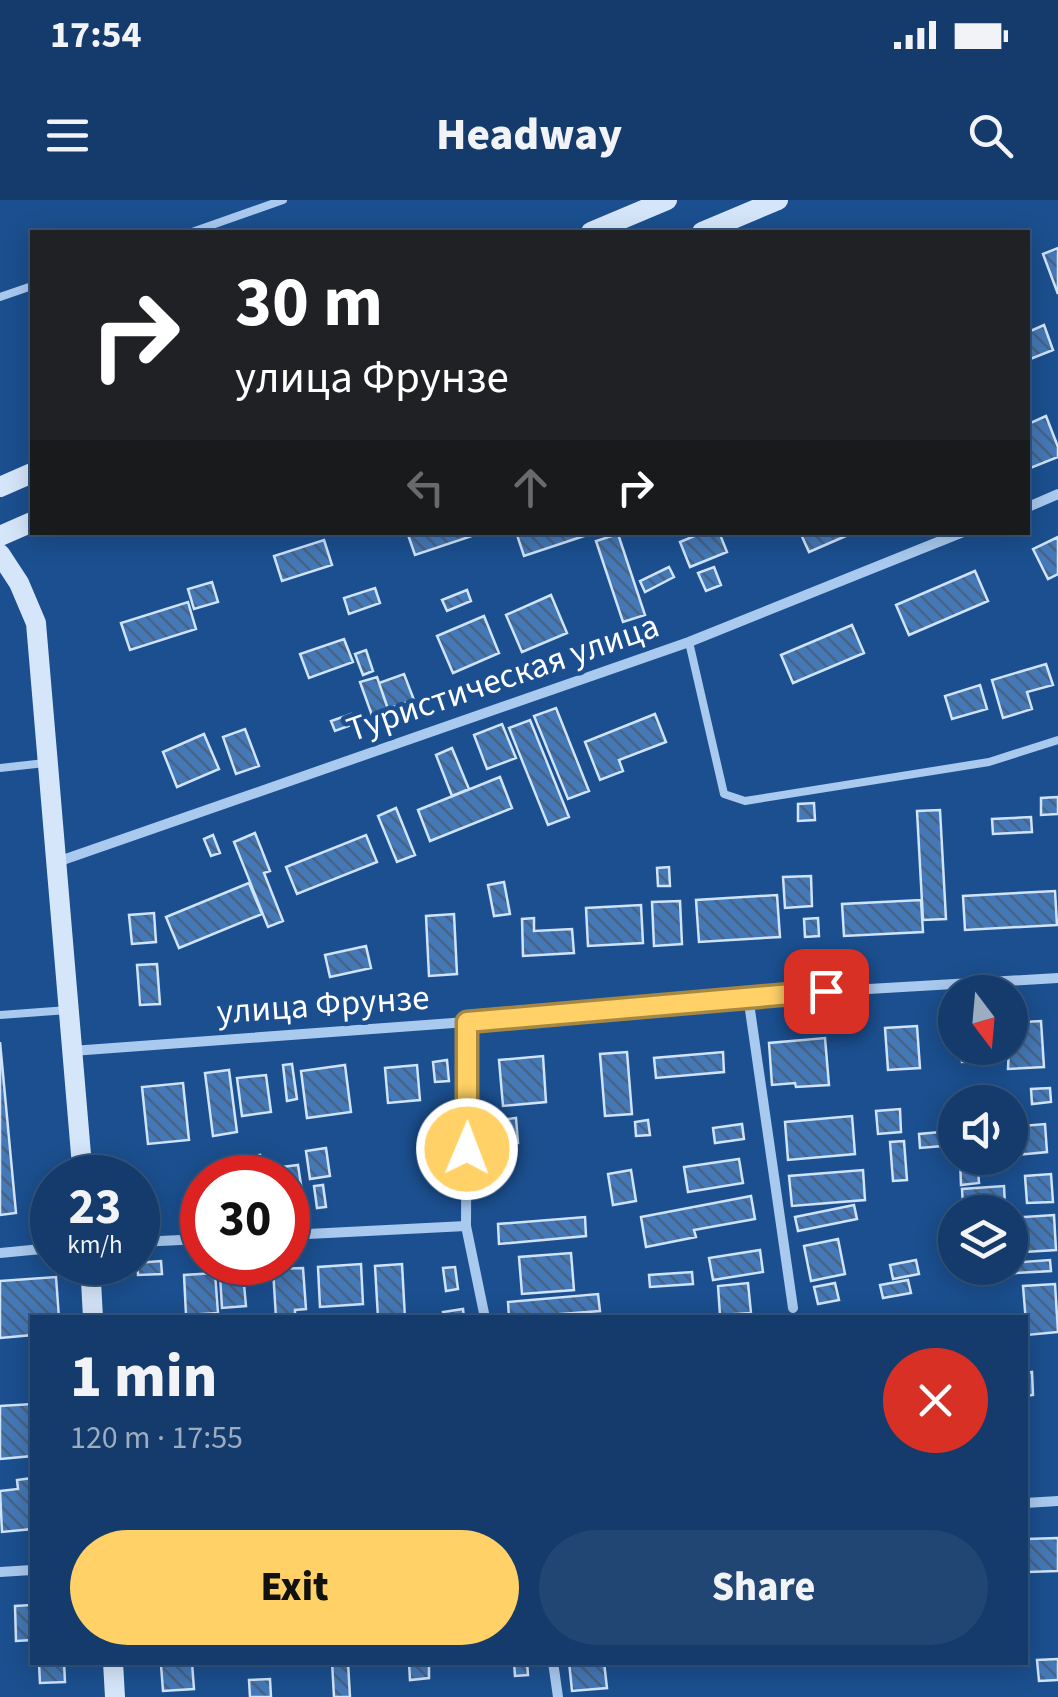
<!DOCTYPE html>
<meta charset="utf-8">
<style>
body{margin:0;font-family:"Source Sans 3",sans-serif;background:#214673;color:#f1f3f6;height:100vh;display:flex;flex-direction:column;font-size:38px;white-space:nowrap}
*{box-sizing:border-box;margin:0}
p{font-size:32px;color:#9dadc1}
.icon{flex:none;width:55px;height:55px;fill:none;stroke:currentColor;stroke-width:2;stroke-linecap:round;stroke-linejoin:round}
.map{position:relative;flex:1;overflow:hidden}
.side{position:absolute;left:30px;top:1115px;width:998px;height:350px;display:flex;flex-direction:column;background:#143b6b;border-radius:0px;box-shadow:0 5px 25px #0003,0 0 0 2px #33557e}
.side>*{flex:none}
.banner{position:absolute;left:30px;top:30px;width:1000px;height:305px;border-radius:0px;box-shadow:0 5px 25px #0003,0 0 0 2px #33557e;background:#202124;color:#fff;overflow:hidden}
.needle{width:65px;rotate:164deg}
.tools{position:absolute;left:938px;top:775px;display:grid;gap:20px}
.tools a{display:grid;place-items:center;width:90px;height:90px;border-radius:50%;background:#143b6b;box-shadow:0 5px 25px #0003,0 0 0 2px #33557e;font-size:50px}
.speed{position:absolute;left:30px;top:955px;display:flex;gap:20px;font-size:50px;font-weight:700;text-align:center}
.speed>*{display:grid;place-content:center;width:130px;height:130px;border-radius:50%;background:#143b6b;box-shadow:0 5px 25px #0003,0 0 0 2px #33557e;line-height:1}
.speed small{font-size:25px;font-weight:400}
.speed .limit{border:15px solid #d22;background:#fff;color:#111}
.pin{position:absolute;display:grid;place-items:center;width:85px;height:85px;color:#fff;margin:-42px;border-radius:20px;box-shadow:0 5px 15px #0006}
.me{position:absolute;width:110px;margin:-55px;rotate:1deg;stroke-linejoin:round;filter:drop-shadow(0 0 8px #0008)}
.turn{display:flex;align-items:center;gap:35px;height:210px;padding:0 40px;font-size:45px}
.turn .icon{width:130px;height:130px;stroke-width:2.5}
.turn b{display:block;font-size:70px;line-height:85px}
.lanes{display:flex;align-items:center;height:95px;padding:0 40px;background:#0003;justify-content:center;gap:50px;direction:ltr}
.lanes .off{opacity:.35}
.round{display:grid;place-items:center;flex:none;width:105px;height:105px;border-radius:52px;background:#214673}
.headline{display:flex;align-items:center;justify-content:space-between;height:170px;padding:0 40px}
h1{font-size:60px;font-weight:800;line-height:75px}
.action{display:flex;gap:20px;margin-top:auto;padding:20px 40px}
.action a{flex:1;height:115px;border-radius:60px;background:#ffd166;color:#111;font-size:40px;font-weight:800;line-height:115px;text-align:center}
.action a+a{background:#214673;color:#f1f3f6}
.status{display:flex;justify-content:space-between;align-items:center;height:70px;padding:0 50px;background:#143b6b;direction:ltr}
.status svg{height:28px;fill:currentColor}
header{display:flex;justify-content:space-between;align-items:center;height:130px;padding:0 40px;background:#143b6b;font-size:45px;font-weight:800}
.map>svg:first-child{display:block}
</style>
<div class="status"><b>17:54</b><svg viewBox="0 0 49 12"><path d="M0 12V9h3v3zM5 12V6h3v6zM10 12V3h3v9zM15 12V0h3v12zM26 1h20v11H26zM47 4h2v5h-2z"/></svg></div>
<header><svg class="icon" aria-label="menu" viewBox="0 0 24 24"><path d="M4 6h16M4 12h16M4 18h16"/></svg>Headway<svg class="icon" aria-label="search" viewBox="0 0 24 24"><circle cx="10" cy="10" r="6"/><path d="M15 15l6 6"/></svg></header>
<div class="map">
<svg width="1058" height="1497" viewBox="0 0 1058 1497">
<defs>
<pattern id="building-back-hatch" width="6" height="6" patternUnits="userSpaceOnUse" patternTransform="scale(2.5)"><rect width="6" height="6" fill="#4478b7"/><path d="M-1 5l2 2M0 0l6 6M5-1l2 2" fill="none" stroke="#486282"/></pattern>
</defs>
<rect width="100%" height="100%" fill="#1b4f8f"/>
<!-- building -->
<path fill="url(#building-back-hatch)" stroke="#cfe3fa" stroke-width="2.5" d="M1058 48V94L1043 54Z
M1044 125 1053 150 1028 160V132Z
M1046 216 1058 247V257L1028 269V224Z
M407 332H471L472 336 415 355Z
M516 332H587V335L524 356Z
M704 332H719L727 352 690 367 680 342Z
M800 332H855L809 352Z
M618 334 645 415 623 422 596 341Z
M1058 337V374L1048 379 1033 349Z
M324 340 332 365 282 381 274 356Z
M669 367 674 377 645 392 640 381Z
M714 367 721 385 706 391 698 373Z
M975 371 988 401 909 435 896 405Z
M212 382 218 402 194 409 188 389Z
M375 388 380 403 349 414 344 398Z
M467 390 471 401 447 411 442 400Z
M551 395 567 433 522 452 506 415Z
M188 402 196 429 130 450 121 423Z
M484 416 499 453 453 473 437 436Z
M852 425 864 453 793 483 781 455Z
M344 439 353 462 309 478 300 454Z
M366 450 373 471 363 475 355 454Z
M1046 464 1053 485 1027 492 1032 509 1003 518 992 480Z
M404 474 414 500 388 509 379 483Z
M377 477 390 515 374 521 360 482Z
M980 485 987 509 952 519 945 496Z
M556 508 589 591 568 599 534 516Z
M351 514 354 524 335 531 331 521Z
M655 514 666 542 619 560 623 571 600 580 585 542Z
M530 520 569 617 548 625 509 528Z
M502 524 516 558 487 569 474 535Z
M245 529 259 566 236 574 223 537Z
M204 534 219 569 177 587 163 552Z
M452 548 469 589 452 596 436 555Z
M500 577 512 608 430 641 418 610Z
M1058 597V614L1041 615V598Z
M814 603 815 620 798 621V604Z
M396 608 415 655 397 662 378 616Z
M940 610 946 719 923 720 917 611Z
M1031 617 1032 632 993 634 992 619Z
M255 633 270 671 264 673 283 721 268 727 234 642Z
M213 635 220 653 211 656 204 639Z
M366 635 377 662 297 694 286 667Z
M669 667 670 686H658L657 668Z
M811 676 812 706 785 708 783 677Z
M504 682 510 714 494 716 488 685Z
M249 683 262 714 179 748 166 717Z
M1055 691 1057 725 965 730 963 696Z
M777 695 780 737 699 742 696 700Z
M921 700 923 732 844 736 842 704Z
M680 701 682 744 654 746 652 702Z
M641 705 643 743 588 746 586 708Z
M154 713 156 742 132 744 129 715Z
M454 714 457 774 429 776 426 716Z
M534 718V731L572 729 574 753 523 756 522 719Z
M818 718 819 736 805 737 804 719Z
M366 746 371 768 330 777 325 755Z
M157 764 160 804 140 805 137 765Z
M1041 821 1044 867 1008 869 1010 823Z
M917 826 920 868 888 870 885 828Z
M825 838 829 885 796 887 795 883 772 885 769 843Z
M0 842 16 1013 0 1015Z
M961 848H987L988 861 962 862Z
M627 852 632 914 605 916 600 854Z
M723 852 724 872 656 878 654 858Z
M543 856 546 902 503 906 499 860Z
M447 860 449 881 435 882 433 862Z
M292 864 297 899 287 901 283 865Z
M345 865 351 912 307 918 301 871Z
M417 865 420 900 388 903 385 868Z
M229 870 237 932 213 936 205 873Z
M266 875 271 912 242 916 237 878Z
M183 883 189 940 148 944 142 887Z
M1050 888 1051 902 1032 904 1031 889Z
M900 909 901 932 878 934 876 911Z
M852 916 855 954 788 960 785 922Z
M516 918 518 943 502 945 499 920Z
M648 920 650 935 636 936 635 922Z
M742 924 744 939 715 943 713 928Z
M1045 924 1047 952 1015 955 1014 943H1010V927Z
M940 932 942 946 920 948 919 934Z
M904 941 907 980 893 981 890 942Z
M326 948 330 976 310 979 306 951Z
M260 955 263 978H245L242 957Z
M960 958H977L979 983 961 985Z
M739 959 743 983 688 992 684 967Z
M298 965 303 998 288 1000V978H275L274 968Z
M631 970 636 1001 613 1005 608 974Z
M863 970 865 1000 792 1006 789 976Z
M1051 974 1053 1002 1027 1003 1025 976Z
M323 985 326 1007 317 1008 314 986Z
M1004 986 1005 1005 963 1007 962 989Z
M751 996 755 1019 694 1030 696 1037 646 1047 641 1017Z
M854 1005 857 1019 798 1031 795 1017Z
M1054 1015 1056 1050 1010 1053V1018Z
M585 1017 586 1036 499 1044 498 1024Z
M838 1039 845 1074 811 1081 804 1046Z
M760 1050 763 1072 713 1080 709 1058Z
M571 1053 574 1090 522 1094 519 1057Z
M916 1060 919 1074 893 1079 890 1065Z
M1050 1060 1051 1071 985 1075V1068H1010V1063Z
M161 1061 162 1074 138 1075 137 1063Z
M361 1064 363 1104 320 1107 318 1067Z
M402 1064 405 1118H378L375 1066Z
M455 1067 458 1089 446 1091 443 1068Z
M303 1068 306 1109 295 1110V1118H276L273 1069Z
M692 1072 693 1084 650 1087 649 1075Z
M215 1073 218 1113 186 1115 184 1075Z
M243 1073 246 1106 222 1108 220 1075Z
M56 1077 59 1118H32V1135L0 1138V1081Z
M908 1080 911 1093 883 1098 880 1085Z
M748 1083 751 1113 720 1115 718 1086Z
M835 1083 839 1100 818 1104 814 1087Z
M1055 1084 1058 1132 1027 1135 1023 1086Z
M598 1094 600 1111 509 1118 508 1102Z
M463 1109 464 1118H444L443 1112Z
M1032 1172 1033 1195 1025 1196V1173Z
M32 1204V1256L0 1259V1206Z
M32 1278V1329L2 1332 0 1291 18 1289 17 1280Z
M1058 1338V1371L1028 1372 1027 1339Z
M32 1405V1440L16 1441 15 1406Z
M31 1448 32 1462H64L65 1482 40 1483 39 1464 32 1465Z
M1058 1459V1480L1039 1481 1037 1460Z
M332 1462H348L350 1497H334Z
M409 1462H429V1478L410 1480Z
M514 1462H527L528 1475 515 1476Z
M569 1462H604L607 1488 572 1491Z
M192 1463 194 1489 163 1491 161 1465Z
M270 1479 271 1497H250L249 1480Z"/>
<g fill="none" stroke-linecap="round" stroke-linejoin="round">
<!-- lane -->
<path stroke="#a9c9ee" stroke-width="8" d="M192 32 283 0
M0 97 32 86
M689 442 724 594 745 601 989 562 1058 540
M0 568 45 563
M0 815 68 810"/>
<!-- street -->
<path stroke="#a9c9ee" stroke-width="10" d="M1028 307 1058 294
M57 662 689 442 963 332
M748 796 793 1108
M467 822 466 1026 485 1118
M72 851 467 822 748 796 1058 778
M288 1035 466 1026
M138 1042 202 1039
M0 1053 52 1048
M1025 1303 1058 1301
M0 1372 32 1370
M553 1462 558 1497"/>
<!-- secondary -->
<path stroke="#d6e6fa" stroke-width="20" d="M591 32 667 0
M702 32 778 0
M0 287 32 273
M0 336 32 322
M0 354 19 383 36 423 83 978
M90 1062 93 1118
M113 1462 115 1497"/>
</g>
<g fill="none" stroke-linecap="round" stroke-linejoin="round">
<!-- route casing -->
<g stroke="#a68842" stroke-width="25">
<path id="route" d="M467 949V822L826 791"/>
</g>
<!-- route -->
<use href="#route" stroke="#ffd166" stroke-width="18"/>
</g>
<g text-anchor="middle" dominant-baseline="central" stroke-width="9" stroke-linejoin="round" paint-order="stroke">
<!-- street labels -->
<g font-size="35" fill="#fff" stroke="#1b4f8f">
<text transform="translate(503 478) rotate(-19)">Туристическая улица</text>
<text transform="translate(323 805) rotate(-4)">улица Фрунзе</text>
</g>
</g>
</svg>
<div class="tools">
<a><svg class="needle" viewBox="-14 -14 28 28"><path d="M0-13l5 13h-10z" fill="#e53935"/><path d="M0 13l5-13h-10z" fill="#9dadc1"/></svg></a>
<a><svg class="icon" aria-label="sound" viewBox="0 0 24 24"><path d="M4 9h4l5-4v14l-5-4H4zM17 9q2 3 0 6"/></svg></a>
<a><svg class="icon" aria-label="layers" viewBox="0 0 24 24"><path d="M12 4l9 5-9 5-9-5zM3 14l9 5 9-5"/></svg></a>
</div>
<div class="speed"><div>23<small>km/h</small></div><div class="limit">30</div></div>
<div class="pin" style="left:826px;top:791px;background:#d93025"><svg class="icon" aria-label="arrive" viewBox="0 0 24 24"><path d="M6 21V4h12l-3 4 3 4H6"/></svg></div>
<svg class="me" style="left:467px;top:949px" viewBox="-20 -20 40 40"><circle r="17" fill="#ffd166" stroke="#fff" stroke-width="3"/><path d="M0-11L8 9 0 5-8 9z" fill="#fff"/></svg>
<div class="banner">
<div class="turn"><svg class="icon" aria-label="right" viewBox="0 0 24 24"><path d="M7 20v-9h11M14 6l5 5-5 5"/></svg><div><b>30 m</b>улица Фрунзе</div></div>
<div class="lanes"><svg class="icon off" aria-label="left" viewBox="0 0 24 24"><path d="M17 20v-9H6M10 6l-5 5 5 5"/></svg><svg class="icon off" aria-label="ahead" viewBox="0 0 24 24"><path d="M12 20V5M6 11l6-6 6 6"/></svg><svg class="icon" aria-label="right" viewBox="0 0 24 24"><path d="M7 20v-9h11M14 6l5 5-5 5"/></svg></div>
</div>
<section class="side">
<div class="headline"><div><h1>1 min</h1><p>120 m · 17:55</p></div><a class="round" style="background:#d93025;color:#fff"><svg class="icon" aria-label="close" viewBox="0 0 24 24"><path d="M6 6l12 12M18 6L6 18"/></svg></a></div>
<div class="action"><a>Exit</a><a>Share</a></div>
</section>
</div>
